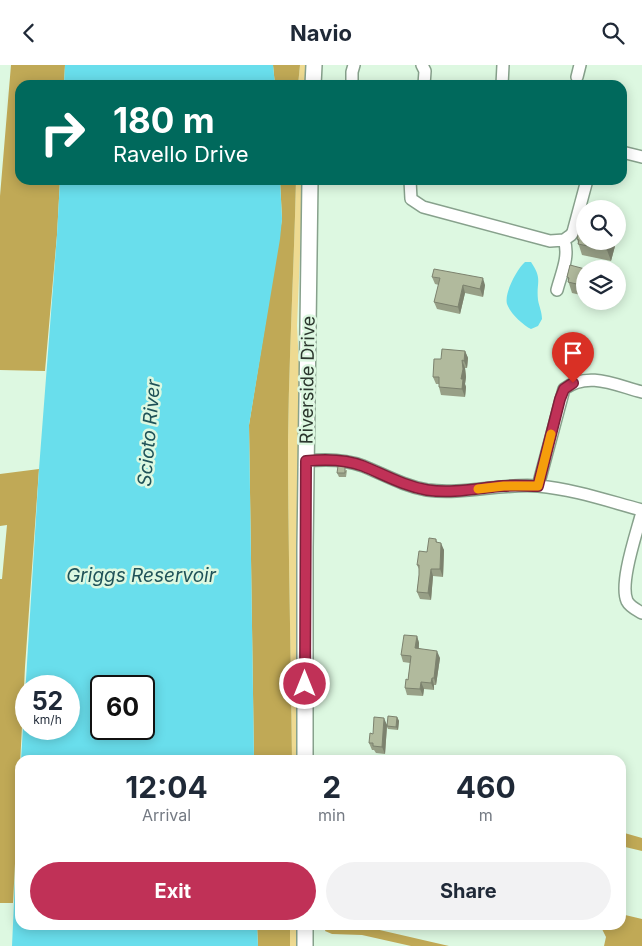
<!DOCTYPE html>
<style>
body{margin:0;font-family:Inter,sans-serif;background:#f2f2f3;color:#1f2937;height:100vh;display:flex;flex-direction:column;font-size:19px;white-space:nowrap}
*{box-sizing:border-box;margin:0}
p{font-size:16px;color:#747a83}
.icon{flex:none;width:28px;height:28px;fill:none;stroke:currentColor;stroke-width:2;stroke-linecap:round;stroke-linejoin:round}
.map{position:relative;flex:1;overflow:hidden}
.details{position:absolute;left:15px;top:690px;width:611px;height:175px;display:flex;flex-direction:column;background:#fff;border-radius:15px;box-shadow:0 2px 12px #0003}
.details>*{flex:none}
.guide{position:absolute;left:15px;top:15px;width:612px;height:105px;border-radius:15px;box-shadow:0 2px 12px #0003;background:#00695c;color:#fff;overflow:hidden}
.controls{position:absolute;left:576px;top:135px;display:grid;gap:10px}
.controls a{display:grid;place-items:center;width:50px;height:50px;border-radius:50%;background:#fff;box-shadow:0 2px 12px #0003;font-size:25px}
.speed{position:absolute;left:15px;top:610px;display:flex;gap:10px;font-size:25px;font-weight:700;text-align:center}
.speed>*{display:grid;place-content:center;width:65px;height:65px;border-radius:50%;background:#fff;box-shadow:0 2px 12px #0003;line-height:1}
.speed small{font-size:12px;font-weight:400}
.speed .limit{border:2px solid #111;border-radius:8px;background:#fff;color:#111}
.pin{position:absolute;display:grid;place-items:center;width:42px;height:42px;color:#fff;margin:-51px -21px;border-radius:50% 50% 50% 0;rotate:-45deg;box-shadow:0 0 5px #0007}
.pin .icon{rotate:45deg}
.me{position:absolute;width:55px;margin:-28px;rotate:0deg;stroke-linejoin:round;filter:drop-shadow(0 0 4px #0008)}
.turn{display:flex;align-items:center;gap:18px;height:105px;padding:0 15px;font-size:22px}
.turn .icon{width:65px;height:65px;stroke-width:2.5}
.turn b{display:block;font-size:35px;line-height:42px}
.eta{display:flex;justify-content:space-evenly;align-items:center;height:85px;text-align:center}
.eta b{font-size:30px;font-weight:700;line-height:35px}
.action{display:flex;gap:10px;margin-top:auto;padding:10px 15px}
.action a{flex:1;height:58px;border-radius:30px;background:#c03157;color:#fff;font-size:20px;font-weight:700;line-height:58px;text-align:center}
.action a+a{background:#f2f2f3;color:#1f2937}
header{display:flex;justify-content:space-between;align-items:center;height:65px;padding:0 15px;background:#fff;font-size:22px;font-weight:700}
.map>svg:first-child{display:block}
</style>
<header><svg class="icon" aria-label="back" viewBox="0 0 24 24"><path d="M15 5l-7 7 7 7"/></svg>Navio<svg class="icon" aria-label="search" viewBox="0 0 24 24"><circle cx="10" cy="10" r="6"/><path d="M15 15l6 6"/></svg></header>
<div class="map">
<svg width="642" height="881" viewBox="0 0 642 881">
<rect width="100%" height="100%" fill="#ddf8e1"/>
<!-- green -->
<path fill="#eeda91" d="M300 0H306V20H298Z
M296 115H303L297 261 300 320 298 695H292C291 589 288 483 288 376 289 289 294 202 296 115Z
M290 860H298V881H290Z"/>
<!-- forest -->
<path fill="#c0a956" d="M11 0H65L64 20H20V115H60L57 170 45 306 0 305V131Z
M273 0H300L298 20H275Z
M280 115H296C294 202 289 289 288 376 288 483 291 589 292 695H254L249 360 282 154Z
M39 404 25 602 13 838H0V514H2L7 460 0 461V409Z
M621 767 642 773V786L621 781Z
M621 849 642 854V881H604L606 872 600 860H621Z
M257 860H290V881H258Z
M327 860H358L449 881H411L362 870 332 869 325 866Z"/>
<!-- water -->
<path fill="#69deec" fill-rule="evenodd" d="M65 0H273L275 20H64Z
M60 115H280L282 154 280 174 249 360 254 695H21L39 404 57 170ZM26 621H69V664H26ZM101 621H144V664H101Z
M525 197H531C543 215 536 216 538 235 539 241 542 247 542 254L538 261 531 264C523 260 510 248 507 239 504 228 517 204 525 197Z
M20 705V860H257L258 881H12Z"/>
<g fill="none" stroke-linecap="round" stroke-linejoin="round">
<!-- minor casing -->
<g stroke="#87a18c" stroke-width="14">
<path id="minor" d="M422 0 425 6 424 20
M577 12 580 0
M352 20V7L354 0
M502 20 503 0
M622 87 642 92
M410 115 411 134 423 142 550 176 564 175
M557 225C561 209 570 191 564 175L571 170 573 167 587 115
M306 396C325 394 345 394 363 401 385 410 404 421 427 425 464 430 501 418 538 421 573 424 608 436 642 445
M538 421 564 324C588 306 615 320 642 327
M642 447C637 467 619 518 627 536 630 542 637 545 642 548"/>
</g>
<!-- major casing -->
<g stroke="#87a18c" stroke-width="18">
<path id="major" d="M313 20 314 0
M305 695V482L310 115
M305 860V881"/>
</g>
<!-- minor -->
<use href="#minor" stroke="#fff" stroke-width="11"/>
<!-- major -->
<use href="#major" stroke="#fff" stroke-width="15"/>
</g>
<!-- wall -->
<path fill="#98a087" d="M577 174 615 181 611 196 582 190Z
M585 204V231L572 228 567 212Z
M432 212 485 220 483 232 465 228 460 249 437 244 434 237 439 220 435 219Z
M465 286 468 293 467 303H465L466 312 465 319 466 322 465 332 441 330 439 322V319H436L433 312 441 294Z
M347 405 346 412H339L337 408Z
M436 474 437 477 444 485 443 512 433 511 431 535 420 534 417 527 419 510V504L417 500Z
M417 571 419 578V583L440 593 436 620H434V625L424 624 423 631 407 630 405 623 408 615 410 598 403 597 401 590Z
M397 652 399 656 398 665 388 664 387 662 385 689 376 688 374 685H372L369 678 373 669Z
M563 860H580L579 864Z"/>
<!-- shaded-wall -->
<path fill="#7c826e" d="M609 176H613L615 181 611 196 607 185Z
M483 213 485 220 483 232 480 224Z
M463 220 465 228 460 249 458 242Z
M465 286 468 293 467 303 464 296Z
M462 295 465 303 466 312 465 319 466 322 465 332 462 324 461 314Z
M441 478 444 485 443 512 440 504Z
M431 504 433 511 431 535 428 528Z
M417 571 419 578 418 590 415 583Z
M437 586 440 593 436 620 434 613Z
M432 613 434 620V625L431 618Z
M421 617 424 624 423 631 420 624Z
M397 652 399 656 398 665 396 662Z
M384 653 387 660 385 689 382 682Z"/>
<!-- building -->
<path fill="#b1ba9d" stroke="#7c826e" d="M580 162 585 163V176H609L607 185 578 179 579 175 577 174Z
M570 200 585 204V221L568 217 569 213 567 212Z
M434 204 483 213 480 224 463 220 458 242 434 237 440 213 432 212Z
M442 284 465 286 464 296 462 295 463 304 461 314H463L462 324 439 322V312H433L434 294H441Z
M338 401H345V408H337Z
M429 473 436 474V477L441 478 440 504H431L428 528 417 527 419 510V500H417L419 486 427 487Z
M404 570 417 571 415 583 437 586 434 613H432L431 618 421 617 420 624 405 623 406 614 408 615 411 591 401 590Z
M388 651 397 652 396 662 387 661Z
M374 652 384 653 382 682 373 681V678H369L370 668 373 669Z"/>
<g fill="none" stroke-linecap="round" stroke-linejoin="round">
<!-- route casing -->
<g stroke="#7d2039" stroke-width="12">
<path id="route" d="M305 619 306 396C325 394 345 394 363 401 385 410 404 421 427 425 453 429 478 423 503 421 515 420 526 421 538 421L560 334 564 324 573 318"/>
</g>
<!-- route -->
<use href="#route" stroke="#c03157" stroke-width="9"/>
<!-- slow -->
<path stroke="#f59e0b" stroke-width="9" d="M478 424 504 421H538L551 369"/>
</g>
<g text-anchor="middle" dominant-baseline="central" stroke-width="5" stroke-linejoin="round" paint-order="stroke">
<!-- street labels -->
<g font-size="18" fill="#2c372e" stroke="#ddf8e1">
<text transform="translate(307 315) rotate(-89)">Riverside Drive</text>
</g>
<!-- water labels -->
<g font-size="19" font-style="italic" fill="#1f5258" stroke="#ddf8e1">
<text transform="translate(149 368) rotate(-85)">Scioto River</text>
<text x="141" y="510">Griggs Reservoir</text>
</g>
</g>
</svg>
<div class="controls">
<a><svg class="icon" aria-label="search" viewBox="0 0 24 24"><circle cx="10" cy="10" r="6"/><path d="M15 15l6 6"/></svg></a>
<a><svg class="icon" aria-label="layers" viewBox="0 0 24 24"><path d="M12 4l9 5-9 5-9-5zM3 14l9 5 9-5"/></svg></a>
</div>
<div class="speed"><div>52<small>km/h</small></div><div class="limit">60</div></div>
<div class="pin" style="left:573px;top:318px;background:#d93025"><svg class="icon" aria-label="arrive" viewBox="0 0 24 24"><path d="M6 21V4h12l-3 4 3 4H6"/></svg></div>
<svg class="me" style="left:305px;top:619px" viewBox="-20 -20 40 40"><circle r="17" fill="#c03157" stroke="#fff" stroke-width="3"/><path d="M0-11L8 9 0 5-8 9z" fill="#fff"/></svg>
<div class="guide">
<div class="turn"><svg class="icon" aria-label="right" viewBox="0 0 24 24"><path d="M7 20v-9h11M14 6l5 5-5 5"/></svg><div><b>180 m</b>Ravello Drive</div></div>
</div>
<section class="details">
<div class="eta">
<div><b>12:04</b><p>Arrival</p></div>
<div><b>2</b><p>min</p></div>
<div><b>460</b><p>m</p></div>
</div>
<div class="action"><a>Exit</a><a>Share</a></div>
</section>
</div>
